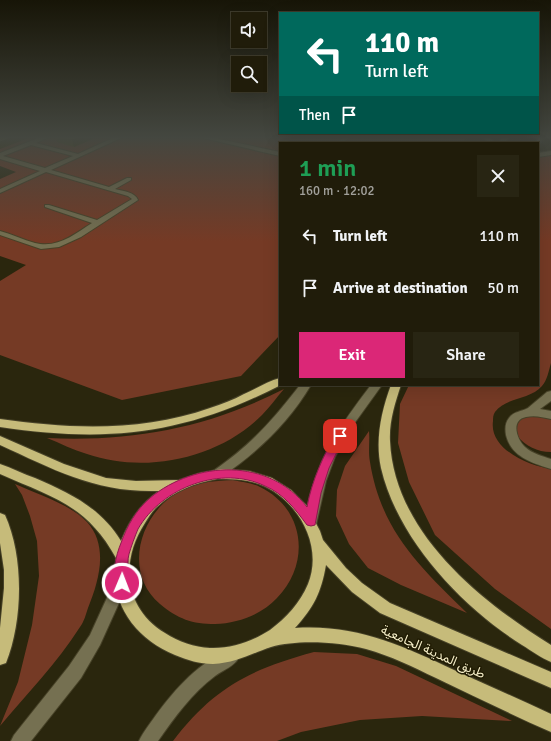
<!DOCTYPE html>
<meta charset="utf-8">
<style>
body{margin:0;font-family:Signika,"Noto Sans Arabic",sans-serif;background:#282513;color:#f1f3f6;height:100vh;display:flex;flex-direction:column;font-size:15px;white-space:nowrap}
*{box-sizing:border-box;margin:0}
p{font-size:13px;color:#a2a19c}
.icon{flex:none;width:22px;height:22px;fill:none;stroke:currentColor;stroke-width:2;stroke-linecap:round;stroke-linejoin:round}
.map{position:relative;flex:1;overflow:hidden}
.sheet{position:absolute;left:279px;top:142px;width:260px;height:244px;display:flex;flex-direction:column;background:#201c0a;border-radius:0px;box-shadow:0 4px 16px #0002,0 0 0 1px #3d3a2b}
.sheet>*{flex:none}
.banner{position:absolute;left:279px;top:12px;width:260px;height:122px;border-radius:0px;box-shadow:0 4px 16px #0002,0 0 0 1px #3d3a2b;background:#00695c;color:#fff;overflow:hidden}
.fabs{position:absolute;left:231px;top:12px;display:grid;gap:8px}
.fabs a{display:grid;place-items:center;width:36px;height:36px;border-radius:0px;background:#201c0a;box-shadow:0 4px 16px #0002,0 0 0 1px #3d3a2b;font-size:20px}
.pin{position:absolute;display:grid;place-items:center;width:34px;height:34px;color:#fff;margin:-17px;border-radius:8px;box-shadow:0 2px 6px #0006}
.me{position:absolute;width:44px;margin:-22px;rotate:1deg;stroke-linejoin:round;filter:drop-shadow(0 0 3px #0008)}
.turn{display:flex;align-items:center;gap:14px;height:84px;padding:0 20px;font-size:18px}
.turn .icon{width:52px;height:52px;stroke-width:2.5}
.turn b{display:block;font-size:28px;line-height:34px}
.then{display:flex;align-items:center;height:38px;padding:0 20px;background:#0003;gap:8px;font-size:15px}
.round{display:grid;place-items:center;flex:none;width:42px;height:42px;border-radius:0px;background:#282513}
.summary{display:flex;align-items:center;justify-content:space-between;height:68px;padding:0 20px}
h1{font-size:24px;font-weight:600;line-height:30px;color:#1e9e55}
.primary-button{display:flex;gap:8px;margin-top:auto;padding:8px 20px}
.primary-button a{flex:1;height:46px;border-radius:0px;background:#db2777;color:#fff;font-size:16px;font-weight:600;line-height:46px;text-align:center}
.primary-button a+a{background:#282513;color:#f1f3f6}
ul{padding:0;list-style:none}
li{display:flex;align-items:center;gap:12px;height:52px;padding:0 20px}
li div{flex:1}
li b{display:block;font-size:15px}
li em{font-style:normal}
.map>svg:first-child{display:block}
</style>
<div class="map">
<svg width="551" height="741" viewBox="0 0 551 741">
<rect width="100%" height="100%" fill="#2a260d"/>
<!-- green -->
<path fill="#753a25" d="M0 137H467L462 143H280V335L241 376 122 400 0 355V281L26 265 0 256V179L16 172 0 166Z
M551 155V363C549 370 547 381 542 386 530 400 506 397 495 412 493 415 493 418 493 421 489 449 529 466 551 469V629L495 589 435 535 409 482 398 443 400 404 409 385H538V160L540 157Z
M284 389C276 398 270 407 262 415 218 459 145 474 87 454 73 450 60 443 47 438 132 442 208 428 284 389Z
M525 415 551 419V452C537 452 526 446 517 436L515 422Z
M369 431C370 441 368 452 370 462 381 531 420 567 467 613L401 585 368 568 349 544 336 516 337 490 345 466Z
M233 480C242 482 252 483 260 487 305 509 311 563 277 598 261 615 238 623 215 624 192 624 178 619 160 604 120 570 142 507 186 488 202 481 217 481 233 480Z
M15 484C37 494 70 504 87 522 109 546 99 581 88 608 86 614 84 622 80 627 57 663 27 694 0 726L18 682 32 625 39 576 37 541 30 516 22 495Z
M314 652 357 654 396 666 512 721 422 716 360 720 301 732 277 741H173C213 688 251 669 314 652Z"/>
<g fill="none" stroke-linecap="round" stroke-linejoin="round">
<!-- minor casing -->
<g stroke="#474228" stroke-width="2">
<path id="minor" d="M41 137H49L36 143 78 154 115 137H123L51 170 109 187 127 178H131V180L115 189C123 191 135 192 138 200L81 237 59 247 41 249 0 235V231C12 234 23 240 35 243 57 249 75 234 92 223L45 207V205H49L97 220 132 199 128 196 46 172 0 193V189L40 171 0 159V153ZM31 145 73 156 45 168 3 156Z
M199 137H210L280 152V156Z
M344 137H350L342 143H336Z
M482 137H488L496 143H490Z
M503 137H509L504 143H498Z
M539 137H545L538 145V143H535Z
M551 151V155L538 157V153Z
M300 385H311C289 422 257 453 221 477L217 479 213 477 211 474 213 471C251 445 272 421 300 385Z
M371 385H382L351 428 335 457 326 481 316 525 311 527 306 525 304 521C315 462 335 432 371 385Z
M551 391V401L540 409 551 411V419C542 417 535 415 526 417 510 420 517 440 525 447 533 454 542 456 551 459V469C533 463 511 457 506 435 505 429 505 423 509 418 514 411 521 412 528 408 534 403 541 397 547 392Z
M121 576 126 578 128 583 100 645 81 678 31 741H11L14 735 69 666 90 635 116 578Z
M231 649 237 651 239 657C235 666 223 670 215 676 192 693 175 717 158 741H139C143 732 150 724 156 715 176 688 199 662 231 649Z"/>
</g>
<!-- major casing -->
<g stroke="#474228" stroke-width="2">
<path id="major" d="M280 378 281 385C183 435 108 443 0 427V419C70 429 142 432 210 408 222 404 233 400 244 394 256 389 268 381 280 378Z
M391 385H401C395 403 389 422 390 441 394 532 480 601 551 645V662C541 658 532 651 522 645 462 607 398 540 381 468 375 440 381 412 391 385Z
M0 436 64 464 106 478 136 481 179 480 200 473 222 469 249 471 272 478 291 490 307 506 320 531 323 540 346 568 362 583 390 603 551 672V688L380 613 352 592 326 565C321 593 314 607 295 628 356 624 401 645 454 670 487 685 519 699 551 714V732C512 715 474 696 436 678 413 667 391 656 366 649 339 642 298 639 271 647 250 654 236 663 213 664 200 664 187 660 175 655 135 638 109 604 116 558 87 505 52 497 0 474V464C12 468 23 474 35 478 70 493 101 508 121 541 129 521 141 503 159 491 96 493 55 470 0 445ZM217 479C231 479 245 479 259 484 297 498 324 545 308 584 300 603 286 618 270 630 253 641 231 649 210 648 194 647 179 642 165 633 124 608 120 561 145 523 149 517 152 511 158 506 174 491 195 483 217 479Z
M0 513 5 515C24 557 23 620 6 663L0 665V628L4 588V570L0 543Z"/>
</g>
<!-- minor -->
<use href="#minor" fill="#757051" fill-rule="evenodd"/>
<!-- major -->
<use href="#major" fill="#c6bb7a" fill-rule="evenodd"/>
</g>
<!-- wall -->
<path fill="#52490e" d="M56 137H97L74 147 57 142Z"/>
<!-- shaded-wall -->
<path fill="#3b3305" d="M10 137H31L0 149V141Z
M77 137H97L74 147 72 139Z"/>
<!-- building -->
<path fill="#645b23" stroke="#7b723d" d="M0 137H10L0 141Z
M64 137H77L72 139Z"/>
<!-- sky -->
<linearGradient id="sky" x2="0" y2="1"><stop stop-color="#171507"/><stop offset="0.57" stop-color="#444740"/><stop offset="1" stop-color="#444740" stop-opacity="0"/></linearGradient>
<rect width="551" height="241" fill="url(#sky)"/>
<!-- route -->
<path fill="#db2777" stroke="#8e194d" d="M340 432 344 433 345 436 329 468 321 493 315 525 311 526 307 525C295 509 284 494 265 486 222 465 162 487 138 529 135 536 131 547 129 554 126 565 131 577 126 587L122 589 117 587C111 575 116 555 121 543 127 526 136 510 150 498 196 460 269 458 307 507 312 480 323 457 336 433Z"/>
<g text-anchor="middle" dominant-baseline="central" stroke-width="3" stroke-linejoin="round" paint-order="stroke">
<!-- near-street labels -->
<g font-size="13" fill="#f8f1cb" stroke="#211c04">
<text transform="translate(433 652) rotate(24)">طريق المدينة الجامعية</text>
</g>
</g>
</svg>
<div class="fabs">
<a><svg class="icon" aria-label="sound" viewBox="0 0 24 24"><path d="M4 9h4l5-4v14l-5-4H4zM17 9q2 3 0 6"/></svg></a>
<a><svg class="icon" aria-label="search" viewBox="0 0 24 24"><circle cx="10" cy="10" r="6"/><path d="M15 15l6 6"/></svg></a>
</div>
<div class="pin" style="left:340px;top:436px;background:#d93025"><svg class="icon" aria-label="arrive" viewBox="0 0 24 24"><path d="M6 21V4h12l-3 4 3 4H6"/></svg></div>
<svg class="me" style="left:122px;top:583px" viewBox="-20 -20 40 40"><circle r="17" fill="#db2777" stroke="#fff" stroke-width="3"/><path d="M0-11L8 9 0 5-8 9z" fill="#fff"/></svg>
<div class="banner">
<div class="turn"><svg class="icon" aria-label="left" viewBox="0 0 24 24"><path d="M17 20v-9H6M10 6l-5 5 5 5"/></svg><div><b>110 m</b>Turn left</div></div>
<div class="then">Then<svg class="icon" aria-label="arrive" viewBox="0 0 24 24"><path d="M6 21V4h12l-3 4 3 4H6"/></svg></div>
</div>
<section class="sheet">
<div class="summary"><div><h1>1 min</h1><p>160 m · 12:02</p></div><a class="round"><svg class="icon" aria-label="close" viewBox="0 0 24 24"><path d="M6 6l12 12M18 6L6 18"/></svg></a></div>
<ul>
<li><svg class="icon" aria-label="left" viewBox="0 0 24 24"><path d="M17 20v-9H6M10 6l-5 5 5 5"/></svg><div><b>Turn left</b></div><em>110 m</em></li>
<li><svg class="icon" aria-label="arrive" viewBox="0 0 24 24"><path d="M6 21V4h12l-3 4 3 4H6"/></svg><div><b>Arrive at destination</b></div><em>50 m</em></li>
</ul>
<div class="primary-button"><a>Exit</a><a>Share</a></div>
</section>
</div>
